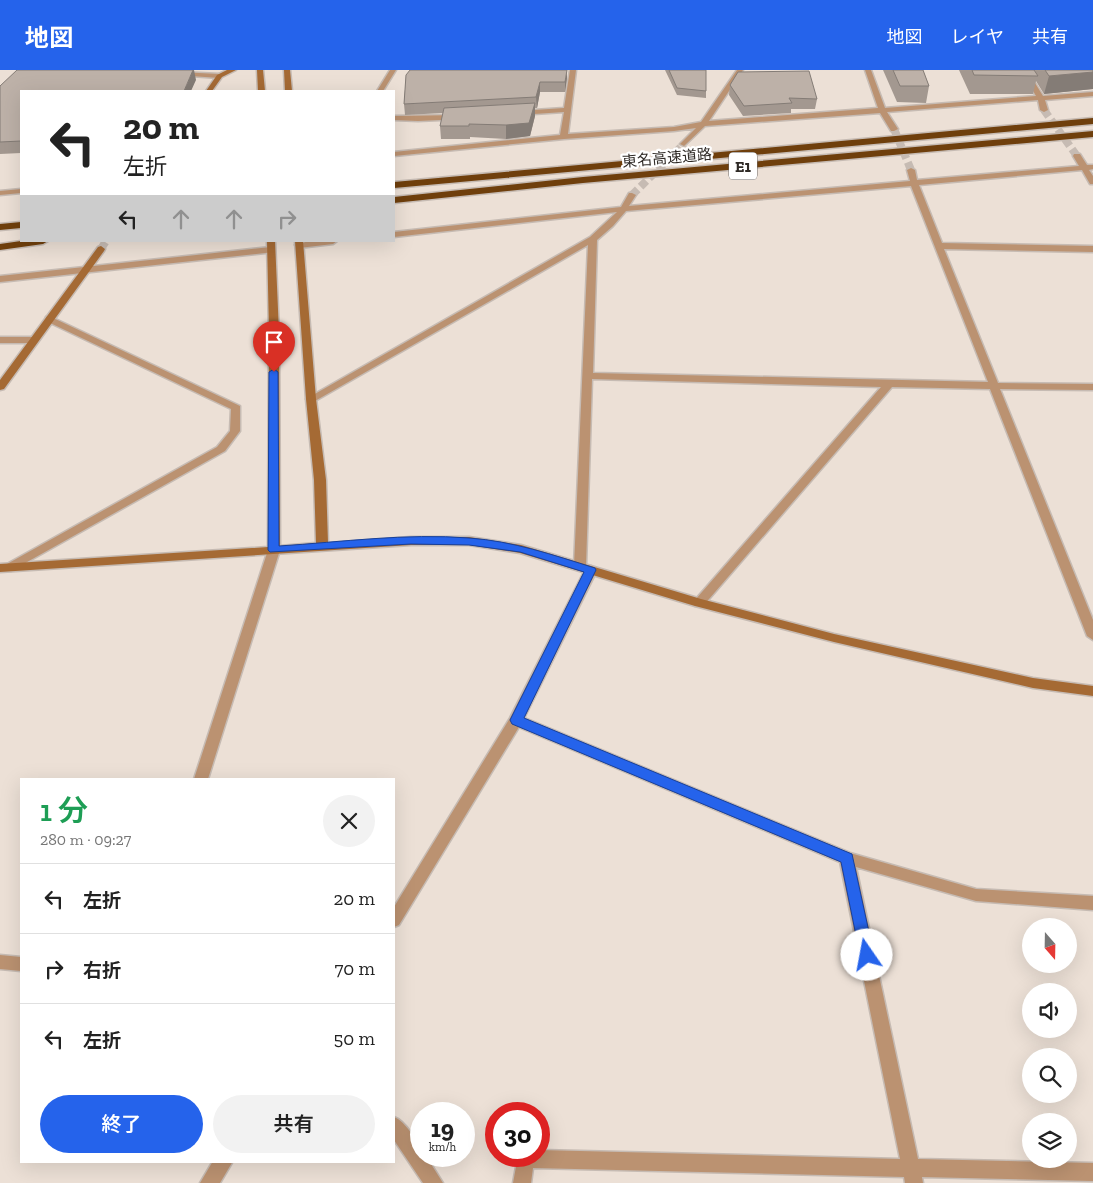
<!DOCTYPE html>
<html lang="ja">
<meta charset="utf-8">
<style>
body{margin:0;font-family:"Zilla Slab","Noto Sans JP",serif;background:#f2f2f2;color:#222;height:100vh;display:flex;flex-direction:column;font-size:19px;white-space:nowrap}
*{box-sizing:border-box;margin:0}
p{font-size:16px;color:#767676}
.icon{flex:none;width:28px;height:28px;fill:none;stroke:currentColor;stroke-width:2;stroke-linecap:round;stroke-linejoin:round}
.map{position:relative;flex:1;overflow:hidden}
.drawer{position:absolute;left:20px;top:708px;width:375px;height:385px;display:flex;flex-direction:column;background:#fff;border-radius:0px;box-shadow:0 5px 20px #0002}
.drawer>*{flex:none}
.banner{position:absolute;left:20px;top:20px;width:375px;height:152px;border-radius:0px;box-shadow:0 5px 20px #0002;background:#fff;color:#222;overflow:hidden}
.needle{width:32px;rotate:160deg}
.fabs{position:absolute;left:1022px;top:848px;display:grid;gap:10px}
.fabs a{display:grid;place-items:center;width:55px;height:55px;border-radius:50%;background:#fff;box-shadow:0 5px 20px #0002;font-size:25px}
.speed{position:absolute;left:410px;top:1032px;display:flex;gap:10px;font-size:25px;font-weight:700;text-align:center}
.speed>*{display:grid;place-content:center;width:65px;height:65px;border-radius:50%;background:#fff;box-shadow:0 5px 20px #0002;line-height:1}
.speed small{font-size:12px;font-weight:400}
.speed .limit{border:8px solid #d22;background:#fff;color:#111}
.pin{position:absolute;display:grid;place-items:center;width:42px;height:42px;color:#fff;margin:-51px -21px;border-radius:50% 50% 50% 0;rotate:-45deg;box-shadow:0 0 5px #0007}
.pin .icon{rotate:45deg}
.me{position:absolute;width:55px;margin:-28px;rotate:348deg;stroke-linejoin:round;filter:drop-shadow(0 0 4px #0008)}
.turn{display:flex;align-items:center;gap:18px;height:105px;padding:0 20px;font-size:22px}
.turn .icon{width:65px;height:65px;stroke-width:2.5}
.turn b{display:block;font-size:35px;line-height:42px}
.lanes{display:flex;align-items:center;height:48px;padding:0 20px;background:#0003;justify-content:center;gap:25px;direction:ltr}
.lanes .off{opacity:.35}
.round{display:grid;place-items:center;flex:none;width:52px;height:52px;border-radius:26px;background:#f2f2f2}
.head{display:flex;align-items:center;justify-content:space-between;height:85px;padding:0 20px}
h1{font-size:30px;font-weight:600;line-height:38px;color:#1e9e55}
.primary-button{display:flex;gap:10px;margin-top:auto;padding:10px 20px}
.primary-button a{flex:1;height:58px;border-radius:30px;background:#2563eb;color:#fff;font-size:20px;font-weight:600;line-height:58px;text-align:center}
.primary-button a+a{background:#f2f2f2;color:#222}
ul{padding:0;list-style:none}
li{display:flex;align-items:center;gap:15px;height:70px;padding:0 20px;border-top:1px solid #e0e0e0}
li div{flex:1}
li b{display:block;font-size:19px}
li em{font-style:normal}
header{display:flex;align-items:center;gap:30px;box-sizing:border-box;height:70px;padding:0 25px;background:#2563eb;color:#fff}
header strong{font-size:24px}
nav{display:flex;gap:28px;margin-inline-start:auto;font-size:18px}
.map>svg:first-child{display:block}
</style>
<header>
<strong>地図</strong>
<nav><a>地図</a><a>レイヤ</a><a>共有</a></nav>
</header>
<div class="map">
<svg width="1093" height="1113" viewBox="0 0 1093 1113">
<rect width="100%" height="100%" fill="#ece0d6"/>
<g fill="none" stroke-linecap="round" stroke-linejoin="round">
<!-- street-tunnel -->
<path stroke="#c6bbb3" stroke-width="8" stroke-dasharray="8 4" stroke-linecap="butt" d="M1044 40 1077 86
M894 59 911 100
M632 125 684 74"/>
<!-- secondary-tunnel -->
<path stroke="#c6bbb3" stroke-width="8" stroke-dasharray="8 4" stroke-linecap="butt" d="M101 179 106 171"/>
<!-- street casing -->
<g stroke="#c6bbb3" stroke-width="3">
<path id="street" d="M390 0H396L383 21H377Z
M570 0H576L568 64 674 57 701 52 737 0H743L709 51 878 38 865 0H871L885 38 1036 26 1021 0H1027L1043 26 1093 22V26L1045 30 1048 40 1044 42 1040 40 1038 30 887 42 898 59 894 61H891L880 43 705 56 684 76 680 74 696 58 674 61 564 69 394 86V82L560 65 564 42 519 45 515 43 519 41 564 38Z
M179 2 219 4 222 6 219 8 177 5V3Z
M459 45 463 47 462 49 418 51 394 50V46Z
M1074 84H1080L1087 95H1093V99L1089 100 1093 106V114H1090L1082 100 919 115 942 173 1093 176V182L944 179 998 313 1093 314V320L1000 319 1093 550V570L1087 566 990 319 892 317 703 536H695L693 533 695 530 881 317 592 309 586 496 580 500 576 499 574 496 588 175 315 331 311 332 306 329 590 167 617 142 394 167V162L621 137 629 123H632L636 125 629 136 910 111 907 100 911 98 915 100 917 110 1079 96 1073 86ZM911 116 988 312 593 303 597 170 613 156 626 141Z
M21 119V123L0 125V121Z
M309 171H337L333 174 299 178 295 175Z
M271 177 274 178V182L0 212V206Z
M49 246 240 336V361L225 381 11 501 7 500 5 497 7 494 217 377 230 361 231 339 46 251V247Z
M0 267H34L39 270 34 273H0Z
M274 476 280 480 208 709H194L268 480Z
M591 496 597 500 524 648 850 783 976 819 1093 826V840L976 831 856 797 918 1089 1093 1093V1111L922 1107 923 1113H905L904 1107 533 1098 531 1113H513L518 1086H539V1080L900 1089 840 792 519 657 399 855 394 857V837L510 648 585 500Z
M0 885 21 887V901L0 899Z
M394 1047C405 1051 421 1074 421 1086H426L443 1113H423L394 1070Z
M213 1091H233L220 1113H200Z"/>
</g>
<!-- secondary casing -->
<g stroke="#c6bbb3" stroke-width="3">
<path id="secondary" d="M227 0H236L222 7 212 21H206L217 5Z
M257 0H263L265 21H258Z
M284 0H290L292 21H285Z
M267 171H275L279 262 280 476 316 473 314 410 306 329 295 171H303L316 329 326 410 328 473 411 467H469L521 475 701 529 834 564 1033 608 1093 616V626L1033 618 834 572 695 536 520 483 469 475H411L0 502V494L268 477 269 262Z
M101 176 105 179 104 181 4 319 0 320V310L98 177Z"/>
</g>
<!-- highway casing -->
<g stroke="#c6bbb3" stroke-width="3">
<path id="highway" d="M1093 48V54L394 118V112Z
M1093 61V67L583 113 394 133V127L583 107Z
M21 152V158L0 160V154Z
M21 171H48L43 174 0 180V174Z"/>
</g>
<!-- street -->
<use href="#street" fill="#bb9271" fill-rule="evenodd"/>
<!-- secondary -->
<use href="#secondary" fill="#a56a34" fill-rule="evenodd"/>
<!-- highway -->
<use href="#highway" fill="#6f3f0c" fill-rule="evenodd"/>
</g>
<!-- wall -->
<path fill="#a39890" d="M665 0H706V28L677 25Z
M883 0H923L929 16 926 33 897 32Z
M959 0H1093V19L1044 24 1036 11 1033 24H970Z
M406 5 567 8 565 22H540L537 38H535V46L530 66 506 69 470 67V69H441L440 56 443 43 405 45 404 34Z
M196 10 21 21V83L0 84V16Z
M730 15 817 29 815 39H791V43L743 46 729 25Z"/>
<!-- shaded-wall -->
<path fill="#847c76" d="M193 0H194L196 10 191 21H184Z
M567 0V8L565 22V12Z
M1093 2V19L1044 24 1049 6Z
M540 12V22L537 38 536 27Z
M535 33V46L530 66 506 69V55Z"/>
<!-- building -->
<path fill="#bdb1a8" stroke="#847c76" d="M17 0H193L184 21H21V71L0 72V16Z
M410 0H567L565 12H540L536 27 404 34 406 5Z
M669 0H706V21L677 18Z
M893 0H923L929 16H900Z
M972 0H1034L1038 6 974 5Z
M1045 0H1093V2L1049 6Z
M809 1 817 29 789 28 792 33 744 36 730 15 738 2Z
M535 33 529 53 506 55 469 54V56H440L444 38Z"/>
<!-- route -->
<path fill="#2563eb" stroke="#184099" d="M274 299 278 302 279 476C342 472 406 463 469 468 513 471 553 485 595 498L596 500 524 648 852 784 874 885 872 889 867 891 862 889 860 885 841 792 512 654 510 650 584 502 520 482 469 475 411 474 270 482 268 480 269 302Z"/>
<g text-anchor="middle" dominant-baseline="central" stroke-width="4.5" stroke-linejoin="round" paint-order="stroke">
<!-- far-street labels -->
<g font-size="15" fill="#2e2925" stroke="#fff">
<text transform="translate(667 88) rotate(-5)">東名高速道路</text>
</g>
<!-- shield labels -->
<rect fill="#fff" stroke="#6d6966" stroke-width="1" x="729" y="82.5" width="28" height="27" rx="4"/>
<g font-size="16" font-weight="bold" fill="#2e2925">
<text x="743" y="96">E1</text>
</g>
</g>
</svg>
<div class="fabs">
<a><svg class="needle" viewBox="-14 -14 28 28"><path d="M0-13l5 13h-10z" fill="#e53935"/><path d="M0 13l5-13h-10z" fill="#767676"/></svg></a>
<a><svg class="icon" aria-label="sound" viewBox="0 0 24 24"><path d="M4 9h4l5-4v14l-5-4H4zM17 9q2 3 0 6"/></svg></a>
<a><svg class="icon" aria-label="search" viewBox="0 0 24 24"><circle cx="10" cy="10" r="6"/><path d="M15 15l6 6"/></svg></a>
<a><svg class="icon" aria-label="layers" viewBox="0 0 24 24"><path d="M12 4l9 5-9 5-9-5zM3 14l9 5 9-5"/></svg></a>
</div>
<div class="speed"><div>19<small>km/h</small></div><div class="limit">30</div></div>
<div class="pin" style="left:274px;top:302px;background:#d93025"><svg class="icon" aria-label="arrive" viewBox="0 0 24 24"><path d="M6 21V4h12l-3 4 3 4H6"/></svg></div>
<svg class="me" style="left:867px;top:885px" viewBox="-20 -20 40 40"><circle r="19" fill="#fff"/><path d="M0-13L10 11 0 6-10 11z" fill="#2563eb"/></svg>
<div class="banner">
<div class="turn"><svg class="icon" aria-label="left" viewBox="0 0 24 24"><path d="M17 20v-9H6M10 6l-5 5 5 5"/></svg><div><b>20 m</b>左折</div></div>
<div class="lanes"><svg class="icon" aria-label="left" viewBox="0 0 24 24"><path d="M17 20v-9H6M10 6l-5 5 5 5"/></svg><svg class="icon off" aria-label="ahead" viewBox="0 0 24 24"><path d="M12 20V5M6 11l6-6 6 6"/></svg><svg class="icon off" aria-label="ahead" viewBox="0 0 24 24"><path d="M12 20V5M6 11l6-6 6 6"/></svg><svg class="icon off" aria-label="right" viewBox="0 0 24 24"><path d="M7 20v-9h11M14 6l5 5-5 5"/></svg></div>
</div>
<section class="drawer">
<div class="head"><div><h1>1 分</h1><p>280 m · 09:27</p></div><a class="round"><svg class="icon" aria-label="close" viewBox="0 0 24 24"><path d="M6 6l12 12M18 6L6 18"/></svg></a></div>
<ul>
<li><svg class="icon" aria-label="left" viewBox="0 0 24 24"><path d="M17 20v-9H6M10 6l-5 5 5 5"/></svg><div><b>左折</b></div><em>20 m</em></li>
<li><svg class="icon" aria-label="right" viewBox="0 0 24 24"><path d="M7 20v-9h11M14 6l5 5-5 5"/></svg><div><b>右折</b></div><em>70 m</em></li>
<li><svg class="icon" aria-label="left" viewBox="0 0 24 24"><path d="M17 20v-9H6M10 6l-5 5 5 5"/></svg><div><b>左折</b></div><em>50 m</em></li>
</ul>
<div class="primary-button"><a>終了</a><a>共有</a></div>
</section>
</div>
